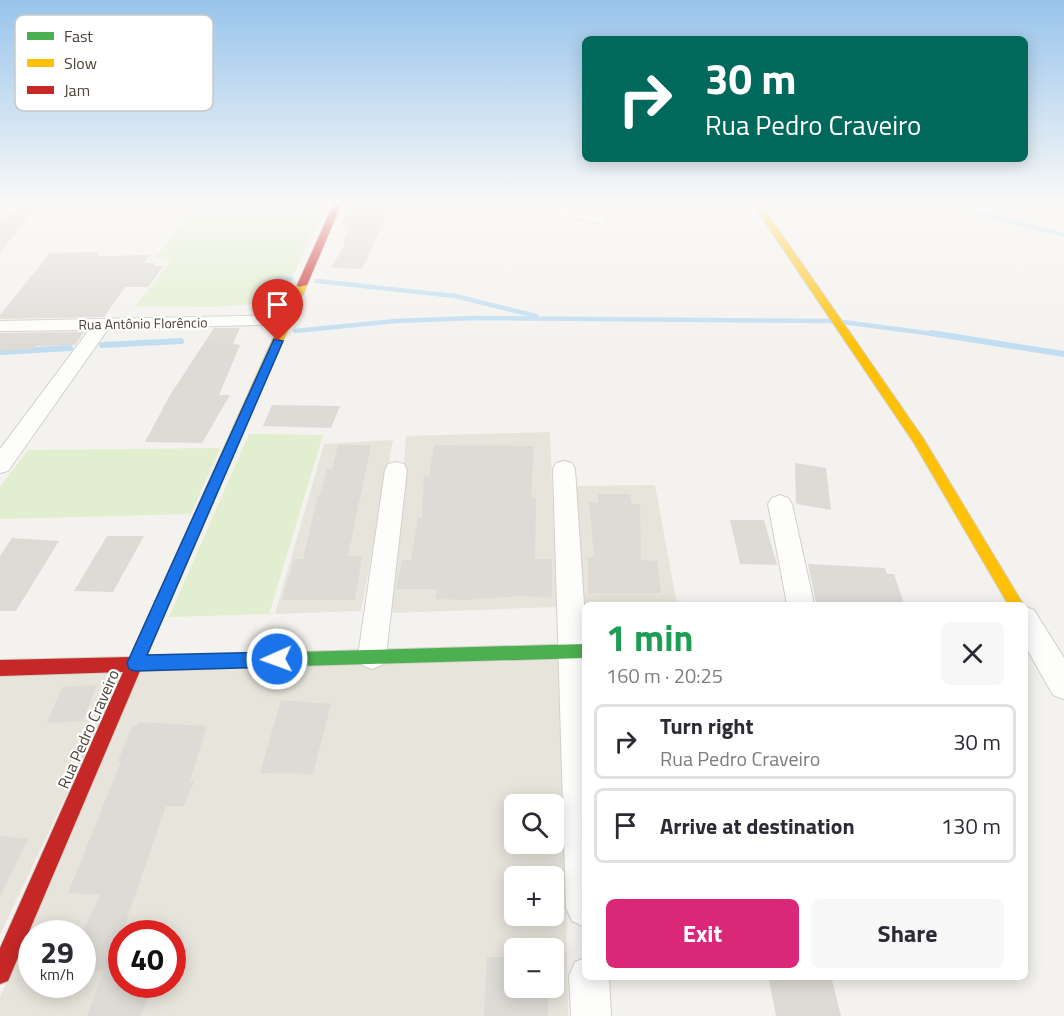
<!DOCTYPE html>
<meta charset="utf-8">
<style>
body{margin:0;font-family:"Titillium Web",sans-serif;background:#f7f7f7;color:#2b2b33;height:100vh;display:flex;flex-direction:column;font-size:22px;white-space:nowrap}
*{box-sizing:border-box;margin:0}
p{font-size:20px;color:#7c7c81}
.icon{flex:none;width:33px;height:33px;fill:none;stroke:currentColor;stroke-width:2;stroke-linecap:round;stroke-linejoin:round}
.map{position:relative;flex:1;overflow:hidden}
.sheet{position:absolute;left:582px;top:602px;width:446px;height:378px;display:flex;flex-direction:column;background:#fff;border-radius:9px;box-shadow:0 3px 15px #0003}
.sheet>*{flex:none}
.guide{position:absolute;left:582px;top:36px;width:446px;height:126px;border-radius:9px;box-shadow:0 3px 15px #0003;background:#00695c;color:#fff;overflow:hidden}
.buttons{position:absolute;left:504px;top:794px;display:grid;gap:12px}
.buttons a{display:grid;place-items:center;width:60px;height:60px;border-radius:9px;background:#fff;box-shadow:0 3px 15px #0003;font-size:30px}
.speed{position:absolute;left:18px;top:920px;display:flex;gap:12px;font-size:30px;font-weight:700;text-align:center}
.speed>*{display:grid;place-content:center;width:78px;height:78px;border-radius:50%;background:#fff;box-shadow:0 3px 15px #0003;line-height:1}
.speed small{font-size:15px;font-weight:400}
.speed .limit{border:9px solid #d22;background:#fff;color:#111}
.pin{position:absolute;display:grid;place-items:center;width:51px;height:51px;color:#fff;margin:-62px -26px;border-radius:50% 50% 50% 0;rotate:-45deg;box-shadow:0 0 6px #0007}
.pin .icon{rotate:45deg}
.me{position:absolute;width:66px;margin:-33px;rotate:268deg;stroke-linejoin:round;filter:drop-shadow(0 0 4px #0008)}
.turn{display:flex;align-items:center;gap:21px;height:126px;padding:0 24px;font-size:27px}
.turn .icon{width:78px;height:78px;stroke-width:2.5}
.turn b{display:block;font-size:42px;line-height:51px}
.round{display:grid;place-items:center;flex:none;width:63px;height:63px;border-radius:9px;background:#f7f7f7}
.summary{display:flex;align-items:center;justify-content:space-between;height:102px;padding:0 24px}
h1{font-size:36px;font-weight:700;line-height:45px;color:#1e9e55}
.primary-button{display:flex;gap:12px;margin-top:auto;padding:12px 24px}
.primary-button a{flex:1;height:69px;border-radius:9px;background:#db2777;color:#fff;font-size:24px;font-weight:700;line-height:69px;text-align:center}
.primary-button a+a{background:#f7f7f7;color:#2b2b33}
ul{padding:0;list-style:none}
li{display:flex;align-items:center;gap:18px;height:75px;margin:0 12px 9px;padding:0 12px;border:3px solid #e1e1e2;border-radius:9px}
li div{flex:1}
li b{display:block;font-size:22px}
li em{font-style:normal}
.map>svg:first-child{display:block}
</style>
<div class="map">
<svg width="1064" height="1016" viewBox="0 0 1064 1016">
<rect width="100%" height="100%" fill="#f4f2ee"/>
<!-- residential -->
<path fill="#e7e4dc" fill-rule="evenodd" d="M550 432 557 607 392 613 406 436Z
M393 440 361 611 275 614 324 444Z
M655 485 677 604H585V607L575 486Z
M562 660 568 1016H0V997L141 671ZM514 804H554V843H514ZM514 876H554V915H514ZM32 933H82V984H32ZM122 933H172V984H122ZM514 948H554V987H514Z
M125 671 0 935V675Z"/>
<!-- green -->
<path fill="#e1eecf" d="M198 205 276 206 274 211H322L281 302 212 307 136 306 171 260 155 258Z
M249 434 323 435 269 614 169 617Z
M220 448 191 514 0 519V487L28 450Z"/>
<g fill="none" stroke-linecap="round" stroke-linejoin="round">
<!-- stream-far1 -->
<path stroke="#c0ddf1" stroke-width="4.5" d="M941 203 1064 235
M278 278 291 279
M317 281 455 296 536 316
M843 322 941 335
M295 331 396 321 474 318 832 321"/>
<!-- stream -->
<path stroke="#c0ddf1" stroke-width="6" d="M931 333 1064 354
M102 345 181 341
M0 352 70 348"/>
</g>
<!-- building -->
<path fill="#dedbd6" d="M20 203H40L0 252V220L7 218Z
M350 203H392L362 269 331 268 346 242H343L350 226 341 225Z
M100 252 97 256 150 255 144 263H156L153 266H164L148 287H125L104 317 0 319V315L50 253Z
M214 328H240L233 344 240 345 219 395H230L202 443 145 442 170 395Z
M84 332 75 345 36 346 33 349 0 351V333Z
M272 405 340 406 331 428 263 426Z
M338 445H371L348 556H362L355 600H282L294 559H303L318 495H320L327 469H332Z
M434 445 534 446 531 498H536L535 559H552V598L520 596 466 600 436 599 437 589H396L402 560H411L418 518H422L424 475 429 476Z
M795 463 826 468 831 510 796 504Z
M598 494H630L632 504H640L641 560 657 561 661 593H588V557H594L589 502 598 503Z
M730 520H764L777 565 740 564Z
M107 536H144L113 592 74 591Z
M12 538 59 541 16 611H0V556Z
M808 564 885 568 887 574H894L904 604 816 602Z
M97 685 83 721 47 723 62 687Z
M281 700 331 704 313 774 260 773Z
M139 722 207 726 190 781H194L184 806H166L122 933V984H153L141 1016H87L104 971 82 970V933L100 895 68 893 121 761H118L133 725H138Z
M0 836 28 839 0 897Z
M487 957H514V987H547L548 1016H484Z
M768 976H831L841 1016H776Z"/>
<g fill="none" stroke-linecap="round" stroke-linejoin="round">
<!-- street casing -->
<g stroke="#d2d0cb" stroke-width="2">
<path id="street" d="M2 203H18L5 216 0 217Z
M516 203H543L606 217 608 220 601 224 518 206Z
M287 315 293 316 296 320 293 324 108 329 8 471 0 473V449L89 330 0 331V321Z
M564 461 572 463 575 469 585 619V927L572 921 566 908 553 469 556 463Z
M396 462 404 464 407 470 386 656 382 665 372 669 362 665 358 656 385 470 388 464Z
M780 495 788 498 792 504 814 604H787L768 504 772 498Z
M1024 606 1034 610 1064 658V699L1053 695 1024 644Z
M585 958V976H609L611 1016H571L569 976 575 962Z"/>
</g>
<!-- fast casing -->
<g stroke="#d3cfc5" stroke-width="2">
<path id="fast" d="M585 644V658L231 668 225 666 223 661 225 656 231 654Z"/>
</g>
<!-- slow casing -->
<g stroke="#d3cfc5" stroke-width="2">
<path id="slow" d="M752 203H760L923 438 1023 604H1008L914 443Z
M302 282 307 285 144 662 142 667 136 669 130 667 128 662 297 285Z"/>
</g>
<!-- jam casing -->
<g stroke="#d3cfc5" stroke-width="2">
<path id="jam" d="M334 203H342L307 285 299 287 297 285Z
M231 654 237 656 239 661 237 666 231 668 140 671 8 981 0 984V948L123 672 0 676V660L131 657 136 655 141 656Z"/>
</g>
<!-- street -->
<use href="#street" fill="#fdfdfc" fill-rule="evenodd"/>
<!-- fast -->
<use href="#fast" fill="#4caf50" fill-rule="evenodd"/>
<!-- slow -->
<use href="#slow" fill="#ffc107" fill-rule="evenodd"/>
<!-- jam -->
<use href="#jam" fill="#c62828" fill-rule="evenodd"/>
</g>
<!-- sky -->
<linearGradient id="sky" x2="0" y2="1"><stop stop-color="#98c4ec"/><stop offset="0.59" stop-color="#faf9f7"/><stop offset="1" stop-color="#faf9f7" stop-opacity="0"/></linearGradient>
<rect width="1064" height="345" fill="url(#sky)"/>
<!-- route -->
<path fill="#1a73e8" stroke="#114b97" stroke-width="1.5" d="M274 339 283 341 147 655 277 652 283 654 285 659 283 664 277 667 135 671 129 669 127 663Z"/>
<g text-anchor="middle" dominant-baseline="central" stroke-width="4.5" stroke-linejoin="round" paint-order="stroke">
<!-- far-street labels -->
<g font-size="14" fill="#4b4439" stroke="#fff">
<text transform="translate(143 323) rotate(-1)">Rua Antônio Florêncio</text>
</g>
<!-- street labels -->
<g font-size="16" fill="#4b4439" stroke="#fff">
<text transform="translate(88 729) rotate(-66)">Rua Pedro Craveiro</text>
</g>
</g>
<!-- legend -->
<rect x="15" y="15" width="198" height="96" rx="9" fill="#fff" stroke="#c9c7c4" stroke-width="1.5"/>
<rect x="27" y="32" width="27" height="8" fill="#4caf50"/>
<rect x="27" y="59" width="27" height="8" fill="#ffc107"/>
<rect x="27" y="86" width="27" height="8" fill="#c62828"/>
<g font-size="16" fill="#4b4439">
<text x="64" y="42">Fast</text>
<text x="64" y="69">Slow</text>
<text x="64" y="96">Jam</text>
</g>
</svg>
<div class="buttons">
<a><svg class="icon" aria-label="search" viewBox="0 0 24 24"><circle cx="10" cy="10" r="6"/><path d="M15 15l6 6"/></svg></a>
<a>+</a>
<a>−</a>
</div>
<div class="speed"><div>29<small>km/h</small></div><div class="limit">40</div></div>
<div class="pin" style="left:278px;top:341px;background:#d93025"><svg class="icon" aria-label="arrive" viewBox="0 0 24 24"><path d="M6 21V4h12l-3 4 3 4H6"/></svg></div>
<svg class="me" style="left:277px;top:659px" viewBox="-20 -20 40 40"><circle r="17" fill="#1a73e8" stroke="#fff" stroke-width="3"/><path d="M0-11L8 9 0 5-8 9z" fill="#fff"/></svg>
<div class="guide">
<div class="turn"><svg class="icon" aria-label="right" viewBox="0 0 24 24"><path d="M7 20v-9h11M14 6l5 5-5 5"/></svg><div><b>30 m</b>Rua Pedro Craveiro</div></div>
</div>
<section class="sheet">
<div class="summary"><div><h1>1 min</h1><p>160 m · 20:25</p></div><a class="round"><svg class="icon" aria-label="close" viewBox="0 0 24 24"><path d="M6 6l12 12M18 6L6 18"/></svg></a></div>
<ul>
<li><svg class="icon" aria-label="right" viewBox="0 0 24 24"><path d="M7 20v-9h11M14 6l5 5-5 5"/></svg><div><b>Turn right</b><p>Rua Pedro Craveiro</p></div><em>30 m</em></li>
<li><svg class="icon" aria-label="arrive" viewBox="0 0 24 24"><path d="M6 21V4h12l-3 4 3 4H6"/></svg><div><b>Arrive at destination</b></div><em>130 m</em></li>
</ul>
<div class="primary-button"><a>Exit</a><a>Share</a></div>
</section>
</div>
